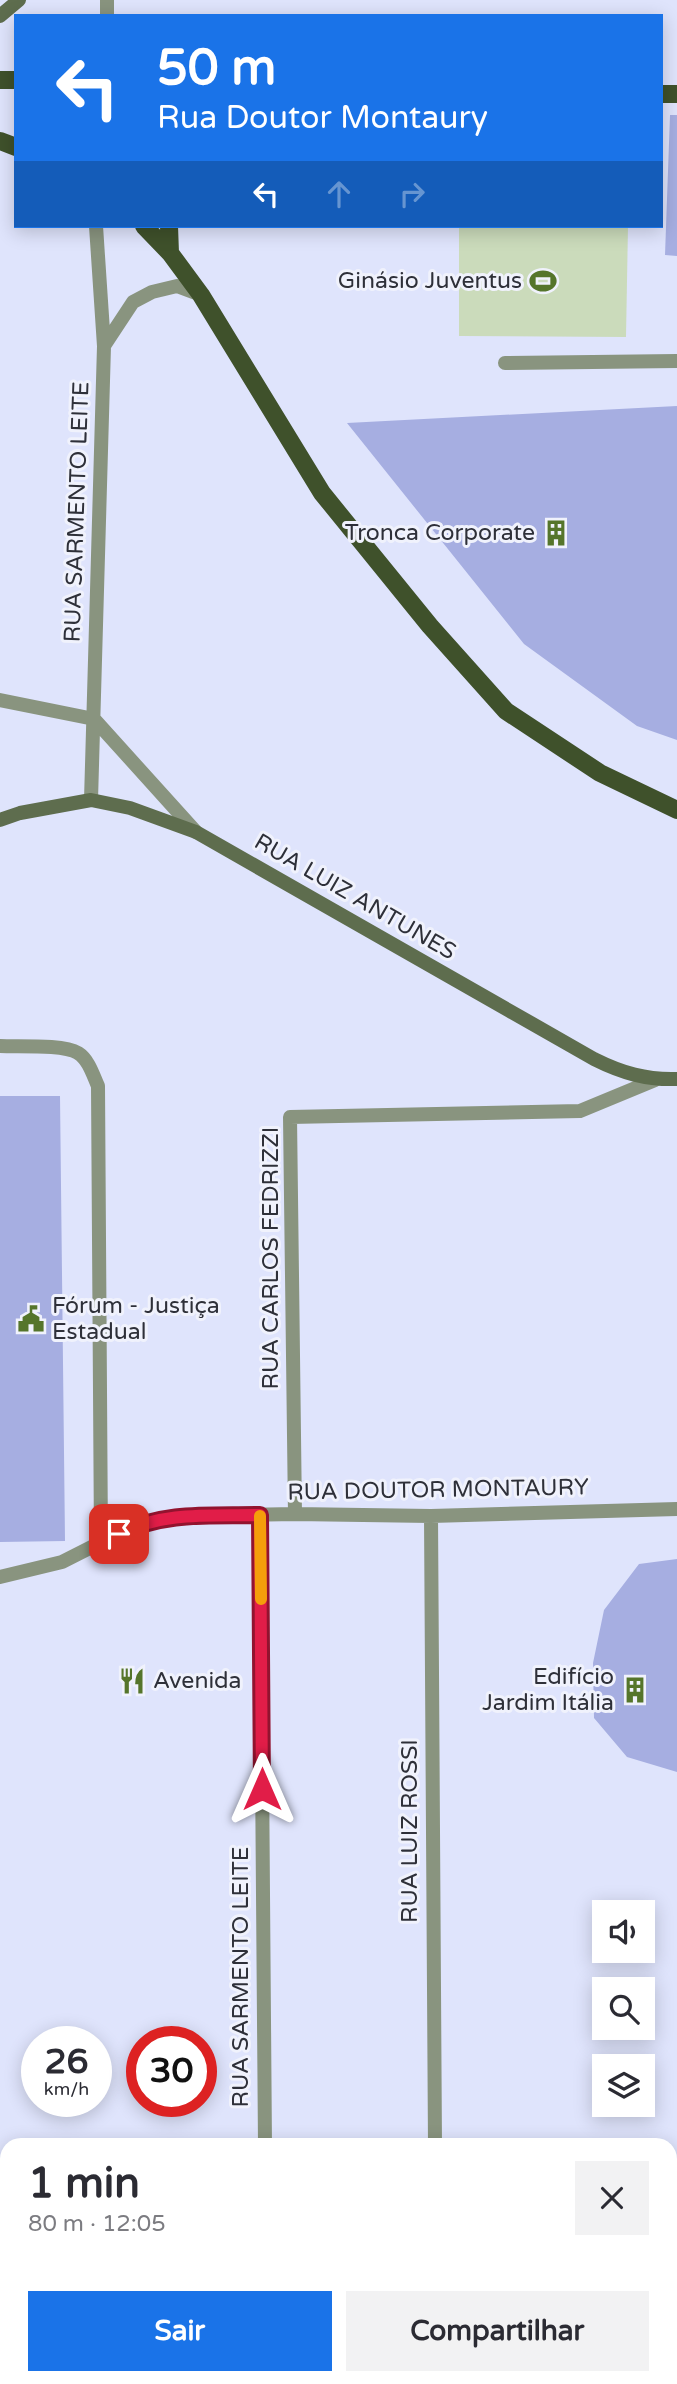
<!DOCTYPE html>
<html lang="pt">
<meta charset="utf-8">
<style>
body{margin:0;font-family:"Varela Round",sans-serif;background:#f2f2f3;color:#2b2b33;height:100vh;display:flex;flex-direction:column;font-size:26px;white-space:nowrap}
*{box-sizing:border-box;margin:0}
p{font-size:23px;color:#7c7c81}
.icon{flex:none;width:38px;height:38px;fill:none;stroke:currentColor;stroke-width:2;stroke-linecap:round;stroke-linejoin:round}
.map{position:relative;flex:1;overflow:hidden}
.panel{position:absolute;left:0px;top:2138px;width:677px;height:247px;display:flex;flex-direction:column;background:#fff;border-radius:21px 21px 0 0;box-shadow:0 4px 18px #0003}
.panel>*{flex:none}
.banner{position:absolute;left:14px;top:14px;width:649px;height:214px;border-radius:0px;box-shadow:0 4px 18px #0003;background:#1a73e8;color:#fff;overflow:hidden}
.fabs{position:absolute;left:592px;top:1900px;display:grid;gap:14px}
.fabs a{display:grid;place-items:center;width:63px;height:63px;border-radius:0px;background:#fff;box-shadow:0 4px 18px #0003;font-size:35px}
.speed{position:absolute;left:21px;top:2026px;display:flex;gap:14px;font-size:35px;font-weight:700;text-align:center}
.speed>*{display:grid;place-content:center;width:91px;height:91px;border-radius:50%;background:#fff;box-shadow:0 4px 18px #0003;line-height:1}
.speed small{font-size:18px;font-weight:400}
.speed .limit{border:10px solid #d22;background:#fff;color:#111}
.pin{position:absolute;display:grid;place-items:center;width:60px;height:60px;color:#fff;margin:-30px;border-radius:14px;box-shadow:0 4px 10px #0006}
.me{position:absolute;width:77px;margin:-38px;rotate:0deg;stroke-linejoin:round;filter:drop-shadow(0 0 5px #0008)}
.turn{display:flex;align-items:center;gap:24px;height:147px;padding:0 28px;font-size:32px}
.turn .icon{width:91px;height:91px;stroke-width:2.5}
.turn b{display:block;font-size:49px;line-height:60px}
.lanes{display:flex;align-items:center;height:66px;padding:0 28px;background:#0003;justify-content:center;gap:35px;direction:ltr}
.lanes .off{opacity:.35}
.round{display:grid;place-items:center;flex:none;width:74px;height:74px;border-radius:0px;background:#f2f2f3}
.summary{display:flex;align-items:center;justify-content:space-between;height:119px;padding:0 28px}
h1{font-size:42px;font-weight:800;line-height:52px}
.cta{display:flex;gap:14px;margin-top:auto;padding:14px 28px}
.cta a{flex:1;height:80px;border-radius:0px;background:#1a73e8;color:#fff;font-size:28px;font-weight:800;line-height:80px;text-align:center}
.cta a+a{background:#f2f2f3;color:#2b2b33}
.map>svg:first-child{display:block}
</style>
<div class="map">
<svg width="677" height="2384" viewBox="0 0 677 2384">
<rect width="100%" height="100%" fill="#dfe4fc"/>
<!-- green -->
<path fill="#cbdbbb" d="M459 226H628L626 337 459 336Z"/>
<!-- building -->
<path fill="#a6aee1" d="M670 115H677V256L665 255Z
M677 406V740L637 726 524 644 347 423Z
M0 1096H60L65 1541 0 1542Z
M677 1559V1772L627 1757 594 1718 593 1663 604 1610 639 1564Z"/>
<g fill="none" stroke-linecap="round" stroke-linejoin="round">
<!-- lane -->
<path stroke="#89947f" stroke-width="14" d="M505 363 677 361"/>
<!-- street -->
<path stroke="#89947f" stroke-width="14" d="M107 0V16
M104 346 133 302 152 292 177 286 201 295
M0 700 94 719 196 832
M91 800 104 346 96 226
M0 1046C18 1047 63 1044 78 1053 89 1060 93 1075 98 1086L101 1543
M295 1514 290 1117 580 1111 655 1080
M260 1515 265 2146
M431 1516 435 2146
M0 1577 62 1562 137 1524 175 1516 295 1514 431 1516 677 1509
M670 2241H677
M0 2257H7
M266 2384V2378"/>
<!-- secondary -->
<path stroke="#5e6d4e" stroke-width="14" d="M0 16 19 0
M0 820 20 813 91 800 130 808 196 832 594 1059C622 1073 646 1080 677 1079"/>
<!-- primary -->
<path stroke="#3f512b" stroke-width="18" d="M0 80H16
M662 94H677
M0 141 16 147
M144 226 170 253 201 295 322 493 430 626 506 711 600 773 677 810
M169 226 170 253"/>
</g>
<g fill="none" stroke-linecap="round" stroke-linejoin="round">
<!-- route casing -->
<g stroke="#92132f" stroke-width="18">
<path id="route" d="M119 1534C163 1511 212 1516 260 1515L262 1789"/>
</g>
<!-- route -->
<use href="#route" stroke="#e11d48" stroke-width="12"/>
<!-- slow -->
<path stroke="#f59e0b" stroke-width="12" d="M260 1516 261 1599"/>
</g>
<!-- icons -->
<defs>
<g id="stadium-bare" transform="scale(2.1)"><path d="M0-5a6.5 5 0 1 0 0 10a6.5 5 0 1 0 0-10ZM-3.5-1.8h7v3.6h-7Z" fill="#55752b" stroke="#f0f2fc" stroke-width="2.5" paint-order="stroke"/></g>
<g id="building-bare" transform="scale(2.1)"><path d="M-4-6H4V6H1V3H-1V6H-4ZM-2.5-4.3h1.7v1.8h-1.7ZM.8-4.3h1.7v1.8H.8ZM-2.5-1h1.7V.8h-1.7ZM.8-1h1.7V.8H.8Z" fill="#55752b" stroke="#f0f2fc" stroke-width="2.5" paint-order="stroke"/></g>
<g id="civic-bare" transform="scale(2.1)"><path d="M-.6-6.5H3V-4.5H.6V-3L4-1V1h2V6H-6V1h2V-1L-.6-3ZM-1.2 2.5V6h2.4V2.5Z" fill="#55752b" stroke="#f0f2fc" stroke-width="2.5" paint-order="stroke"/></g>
<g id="restaurant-bare" transform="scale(2.1)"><path d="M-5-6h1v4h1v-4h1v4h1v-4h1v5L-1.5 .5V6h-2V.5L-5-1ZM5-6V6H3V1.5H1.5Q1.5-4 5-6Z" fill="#55752b" stroke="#f0f2fc" stroke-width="2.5" paint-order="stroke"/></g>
</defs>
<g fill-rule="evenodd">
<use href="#stadium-bare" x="543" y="281"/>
<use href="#building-bare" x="556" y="533"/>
<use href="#civic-bare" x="31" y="1319"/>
<use href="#restaurant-bare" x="132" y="1681"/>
<use href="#building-bare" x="635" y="1690"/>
</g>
<g text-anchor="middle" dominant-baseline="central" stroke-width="6" stroke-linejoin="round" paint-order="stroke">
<!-- poi labels -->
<g font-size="23" fill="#2e3039" stroke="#f0f2fc" text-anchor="end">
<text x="522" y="281">Ginásio Juventus</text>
<text x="535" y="533">Tronca Corporate</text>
<text x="52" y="1306" text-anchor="start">Fórum - Justiça<tspan x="52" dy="26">Estadual</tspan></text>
<text x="614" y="1677">Edifício<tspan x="614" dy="26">Jardim Itália</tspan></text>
<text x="153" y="1681" text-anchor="start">Avenida</text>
</g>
<!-- street labels -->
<g font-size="23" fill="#2e3039" stroke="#f0f2fc">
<text transform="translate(77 512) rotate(-88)">RUA SARMENTO LEITE</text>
<text transform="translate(355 897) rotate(30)">RUA LUIZ ANTUNES</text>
<text transform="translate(271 1258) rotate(-90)">RUA CARLOS FEDRIZZI</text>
<text transform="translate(438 1490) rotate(-1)">RUA DOUTOR MONTAURY</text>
<text transform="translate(410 1831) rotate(-90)">RUA LUIZ ROSSI</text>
<text transform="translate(241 1977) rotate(-90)">RUA SARMENTO LEITE</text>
</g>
</g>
</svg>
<div class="fabs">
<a><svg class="icon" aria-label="sound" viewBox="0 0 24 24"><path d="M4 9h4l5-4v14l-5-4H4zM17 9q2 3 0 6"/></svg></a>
<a><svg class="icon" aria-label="search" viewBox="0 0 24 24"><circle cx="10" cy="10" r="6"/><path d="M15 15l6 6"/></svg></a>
<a><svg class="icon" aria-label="layers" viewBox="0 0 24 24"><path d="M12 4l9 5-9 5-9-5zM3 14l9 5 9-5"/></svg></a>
</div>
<div class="speed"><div>26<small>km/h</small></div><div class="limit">30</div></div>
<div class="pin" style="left:119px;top:1534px;background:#d93025"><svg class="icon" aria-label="arrive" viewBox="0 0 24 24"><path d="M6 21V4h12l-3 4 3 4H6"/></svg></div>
<svg class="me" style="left:262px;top:1789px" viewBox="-20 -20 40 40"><path d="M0-17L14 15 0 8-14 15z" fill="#e11d48" stroke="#fff" stroke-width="4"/></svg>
<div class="banner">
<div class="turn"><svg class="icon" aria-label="left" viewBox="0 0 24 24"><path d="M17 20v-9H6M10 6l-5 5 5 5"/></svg><div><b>50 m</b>Rua Doutor Montaury</div></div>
<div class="lanes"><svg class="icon" aria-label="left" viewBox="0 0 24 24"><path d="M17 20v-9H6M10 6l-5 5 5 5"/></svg><svg class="icon off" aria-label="ahead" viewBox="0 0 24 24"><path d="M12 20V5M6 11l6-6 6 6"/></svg><svg class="icon off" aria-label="right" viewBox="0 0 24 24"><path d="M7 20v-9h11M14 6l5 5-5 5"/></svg></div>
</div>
<section class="panel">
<div class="summary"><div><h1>1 min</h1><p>80 m · 12:05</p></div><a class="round"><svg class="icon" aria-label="close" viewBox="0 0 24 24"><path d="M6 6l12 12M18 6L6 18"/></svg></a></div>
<div class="cta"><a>Sair</a><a>Compartilhar</a></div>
</section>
</div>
